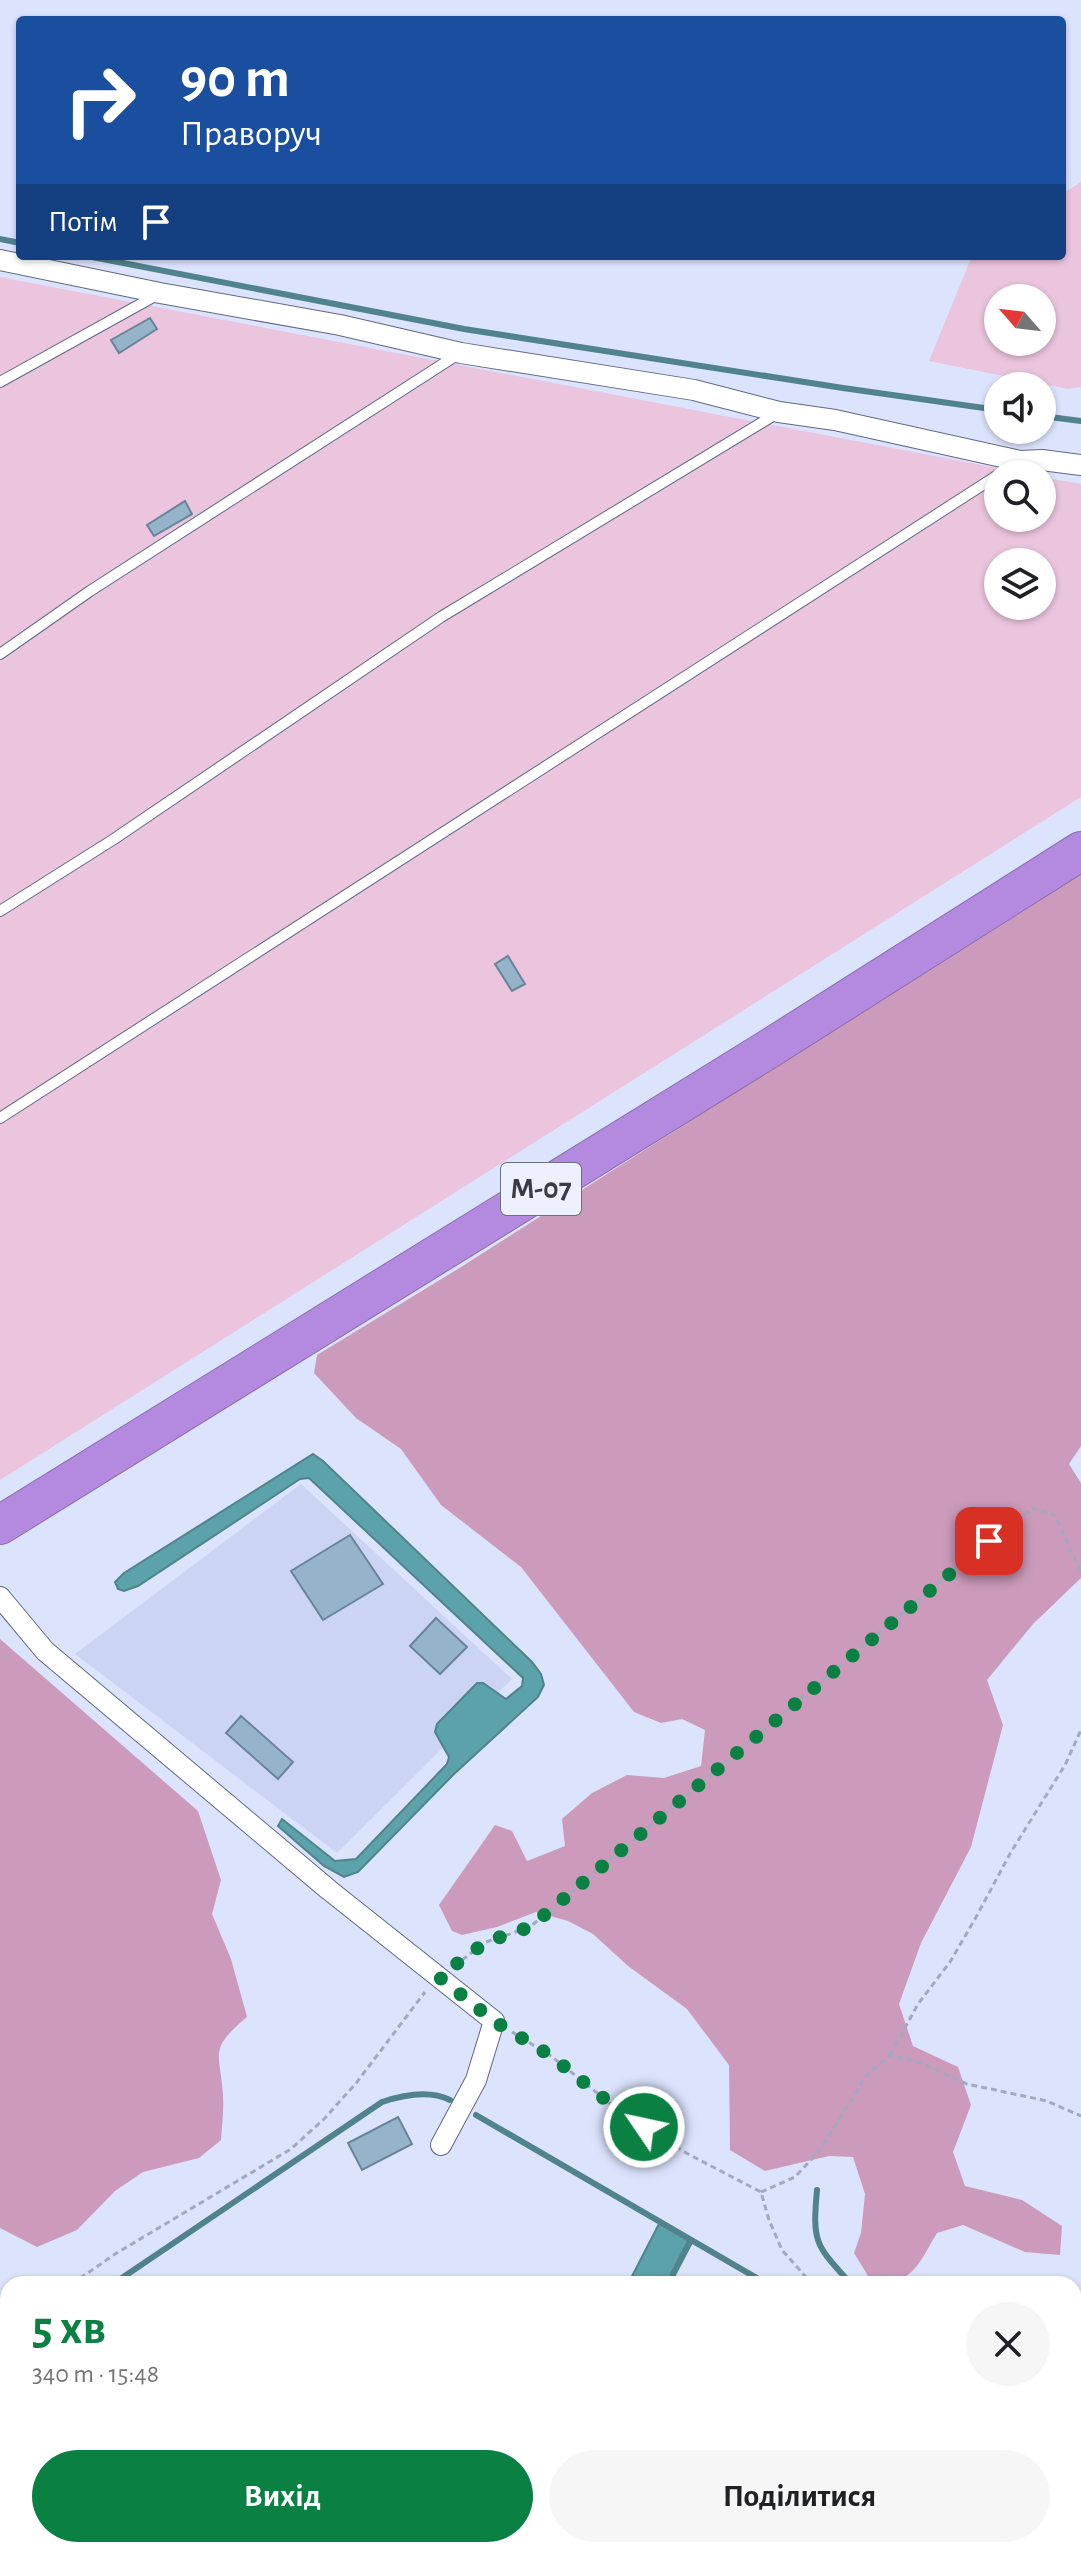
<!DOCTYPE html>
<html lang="uk">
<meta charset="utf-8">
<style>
body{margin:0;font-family:"Alegreya Sans",sans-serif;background:#f6f6f6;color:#202124;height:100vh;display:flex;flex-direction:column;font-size:30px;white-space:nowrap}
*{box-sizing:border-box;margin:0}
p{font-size:26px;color:#757577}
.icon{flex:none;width:44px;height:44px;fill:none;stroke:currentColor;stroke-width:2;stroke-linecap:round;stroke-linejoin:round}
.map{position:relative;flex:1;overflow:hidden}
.panel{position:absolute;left:0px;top:2276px;width:1082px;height:282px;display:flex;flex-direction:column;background:#fff;border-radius:24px 24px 0 0;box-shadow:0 2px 6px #0004}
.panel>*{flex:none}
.top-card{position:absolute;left:16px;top:16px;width:1050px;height:244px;border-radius:8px;box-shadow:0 2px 6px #0004;background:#1a4fa0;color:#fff;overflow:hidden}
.needle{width:52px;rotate:298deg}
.buttons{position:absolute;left:984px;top:284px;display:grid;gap:16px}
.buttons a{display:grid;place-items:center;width:72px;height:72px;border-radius:50%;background:#fff;box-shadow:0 2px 6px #0004;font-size:40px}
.pin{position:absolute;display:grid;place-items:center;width:68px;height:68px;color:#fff;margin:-34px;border-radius:16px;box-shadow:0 4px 12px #0006}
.me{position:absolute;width:88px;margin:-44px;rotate:304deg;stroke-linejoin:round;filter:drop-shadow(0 0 6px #0008)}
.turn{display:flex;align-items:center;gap:28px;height:168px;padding:0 32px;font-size:36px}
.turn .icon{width:104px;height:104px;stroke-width:2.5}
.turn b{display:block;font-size:56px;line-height:68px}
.then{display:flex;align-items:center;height:76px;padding:0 32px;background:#0003;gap:16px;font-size:30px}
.round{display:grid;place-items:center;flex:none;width:84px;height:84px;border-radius:42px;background:#f6f6f6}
.headline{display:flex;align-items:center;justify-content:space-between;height:136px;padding:0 32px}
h1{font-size:48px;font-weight:700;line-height:60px;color:#0b8043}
.primary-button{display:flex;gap:16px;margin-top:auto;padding:16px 32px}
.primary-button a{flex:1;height:92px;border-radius:48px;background:#0b8043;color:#fff;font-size:32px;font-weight:700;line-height:92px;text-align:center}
.primary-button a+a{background:#f6f6f6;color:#202124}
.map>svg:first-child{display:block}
</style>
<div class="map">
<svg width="1081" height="2557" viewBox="0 0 1081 2557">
<rect width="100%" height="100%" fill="#dce3fd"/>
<!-- built -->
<path fill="#cbd4f2" d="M301 1484 512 1679 337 1853 75 1654Z"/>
<!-- green -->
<path fill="#ebc4dd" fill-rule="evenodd" d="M1081 182V387L1068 389 929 361 972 256H1062V194ZM998 298H1042V342H998Z
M0 277 1028 474H998V518H1042V477L1081 484V797L0 1480ZM998 562H1042V606H998Z"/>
<!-- forest -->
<path fill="#cc9bbb" d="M1081 872V1446L1069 1464 1081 1483V1578L1033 1624 987 1680 1003 1725 971 1847 921 1943 899 2004 913 2046 958 2067 971 2105 953 2152 965 2186 1022 2200 1062 2226 1060 2255 1025 2252 963 2225 937 2233C919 2263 914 2284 873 2284L854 2253 861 2233 865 2194 853 2157 829 2156 765 2171 730 2150 729 2065 687 2009 628 1966 593 1934 568 1921 536 1912 497 1927 462 1935 452 1931 439 1905 495 1825 512 1831 527 1861 565 1846 562 1819 592 1793 627 1775 664 1778 701 1766 705 1730 682 1719 661 1723 634 1712 521 1567 441 1505 401 1449 356 1418 314 1373 317 1355 461 1267Z
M0 1639 198 1811 221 1880 212 1914 231 1959 247 2017C208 2050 220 2051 223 2095 224 2110 222 2125 221 2140L199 2158 143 2172 115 2191 77 2230 37 2247 0 2228Z"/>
<!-- water -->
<path fill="#5ba2aa" stroke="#50838d" stroke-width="2" d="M313 1454 323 1461 532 1662 541 1674 544 1685 538 1697 454 1774 358 1872 344 1877 324 1866 278 1826 282 1819 335 1861 356 1859 447 1764 449 1757 435 1732 437 1724 477 1683H483L506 1699 522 1686 523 1678 309 1478 300 1479 138 1586 124 1591 118 1589 115 1582 124 1573Z
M660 2222 691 2240 668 2284H628Z"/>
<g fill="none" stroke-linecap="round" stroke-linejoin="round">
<!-- stream -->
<path stroke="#50838d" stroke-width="6" d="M0 239 20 243
M87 256 464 329 843 388 998 410
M1042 416 1081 421
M476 2115 767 2284
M817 2190C812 2244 816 2245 851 2284
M113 2284 382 2102C403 2095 430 2090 450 2100
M668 2284 691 2240
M0 2361 8 2354
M1074 2415 1081 2419
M1074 2462 1081 2466
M446 2550 457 2557
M521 2557 524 2550"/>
</g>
<!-- building -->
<path fill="#96b4c9" stroke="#688498" stroke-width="2" d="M150 318 157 329 119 353 111 340Z
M185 501 192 514 154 536 147 525Z
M508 956 525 984 512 991 495 964Z
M350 1535 383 1584 323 1620 291 1571Z
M436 1618 467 1647 440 1674 410 1646Z
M241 1716 293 1762 278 1779 226 1733Z
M398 2117 412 2144 362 2170 348 2143Z"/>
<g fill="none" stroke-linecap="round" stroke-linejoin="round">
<!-- lane casing -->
<g stroke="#606884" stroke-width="12">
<path id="lane" d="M0 382 155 296
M0 654 90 591 460 353
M0 911 114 839 441 617 776 414
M0 1118 998 475"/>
</g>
<!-- street casing -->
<g stroke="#606884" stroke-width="22">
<path id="street" d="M0 260 160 293 340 325 461 353 694 390 779 412 835 420 1020 461 1042 460 1081 465
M0 1597 45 1651 329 1890 494 2021 476 2080 441 2145"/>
</g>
<!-- highway casing -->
<g stroke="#896eab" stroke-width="40">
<path id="highway" d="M0 1525 767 1050 1081 851"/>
</g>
<!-- path -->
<path stroke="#a3a9be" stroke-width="3" stroke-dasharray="6 4" stroke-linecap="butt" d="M454 1966 486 1942 530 1927 964 1561 1033 1508 1055 1515 1081 1573
M512 2032 551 2056 622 2113 688 2154 761 2192 769 2220 782 2250 812 2284
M890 2055 918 2004 950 1962 975 1919 1011 1852 1065 1765 1081 1730
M761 2192 795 2177 820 2150 867 2075 890 2055 921 2063 967 2084 1047 2101 1081 2116
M72 2284 115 2254 291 2149 325 2118 357 2082 425 1992
M0 2335 8 2329
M1074 2436 1081 2440
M0 2479 8 2484
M80 2550 83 2557"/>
<!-- lane -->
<use href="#lane" stroke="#fff" stroke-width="10"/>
<!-- street -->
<use href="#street" stroke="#fff" stroke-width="20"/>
<!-- highway -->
<use href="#highway" stroke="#b489e0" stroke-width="38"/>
</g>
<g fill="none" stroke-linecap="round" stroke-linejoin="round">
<!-- route -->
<path stroke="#0b8043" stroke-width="14" stroke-dasharray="0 25.2" d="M644 2127 622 2113 551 2056 494 2021 439 1977 486 1942 530 1927 989 1541"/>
</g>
<g text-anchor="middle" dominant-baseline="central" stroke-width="7" stroke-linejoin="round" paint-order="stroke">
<!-- shield labels -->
<rect fill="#edf1fe" stroke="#6e727f" stroke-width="2" x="501" y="1163" width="80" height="52" rx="6"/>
<g font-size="30" font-weight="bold" fill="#383b48">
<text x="541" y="1189">М-07</text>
</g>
</g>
</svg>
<div class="buttons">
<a><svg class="needle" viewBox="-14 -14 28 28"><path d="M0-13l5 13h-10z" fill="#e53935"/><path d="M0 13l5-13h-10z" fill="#757577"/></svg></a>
<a><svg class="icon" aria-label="sound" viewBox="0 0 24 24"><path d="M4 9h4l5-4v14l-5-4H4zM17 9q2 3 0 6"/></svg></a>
<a><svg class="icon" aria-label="search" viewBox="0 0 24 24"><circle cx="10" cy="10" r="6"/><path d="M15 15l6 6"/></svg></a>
<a><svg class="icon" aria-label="layers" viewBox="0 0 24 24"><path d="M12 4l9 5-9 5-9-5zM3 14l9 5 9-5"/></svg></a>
</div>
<div class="pin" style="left:989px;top:1541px;background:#d93025"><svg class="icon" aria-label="arrive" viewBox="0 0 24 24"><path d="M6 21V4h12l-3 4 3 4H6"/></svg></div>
<svg class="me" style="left:644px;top:2127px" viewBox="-20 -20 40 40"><circle r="17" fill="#0b8043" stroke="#fff" stroke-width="3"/><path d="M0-11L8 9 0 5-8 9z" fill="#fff"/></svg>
<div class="top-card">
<div class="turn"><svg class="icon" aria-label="right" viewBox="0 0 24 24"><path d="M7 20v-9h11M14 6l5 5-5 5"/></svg><div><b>90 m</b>Праворуч</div></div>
<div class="then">Потім<svg class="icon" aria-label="arrive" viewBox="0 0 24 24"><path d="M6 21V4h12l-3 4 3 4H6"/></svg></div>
</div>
<section class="panel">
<div class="headline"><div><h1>5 хв</h1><p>340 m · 15:48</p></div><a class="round"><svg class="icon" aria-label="close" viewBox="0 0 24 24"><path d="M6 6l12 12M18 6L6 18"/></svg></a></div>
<div class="primary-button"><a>Вихід</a><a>Поділитися</a></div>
</section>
</div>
